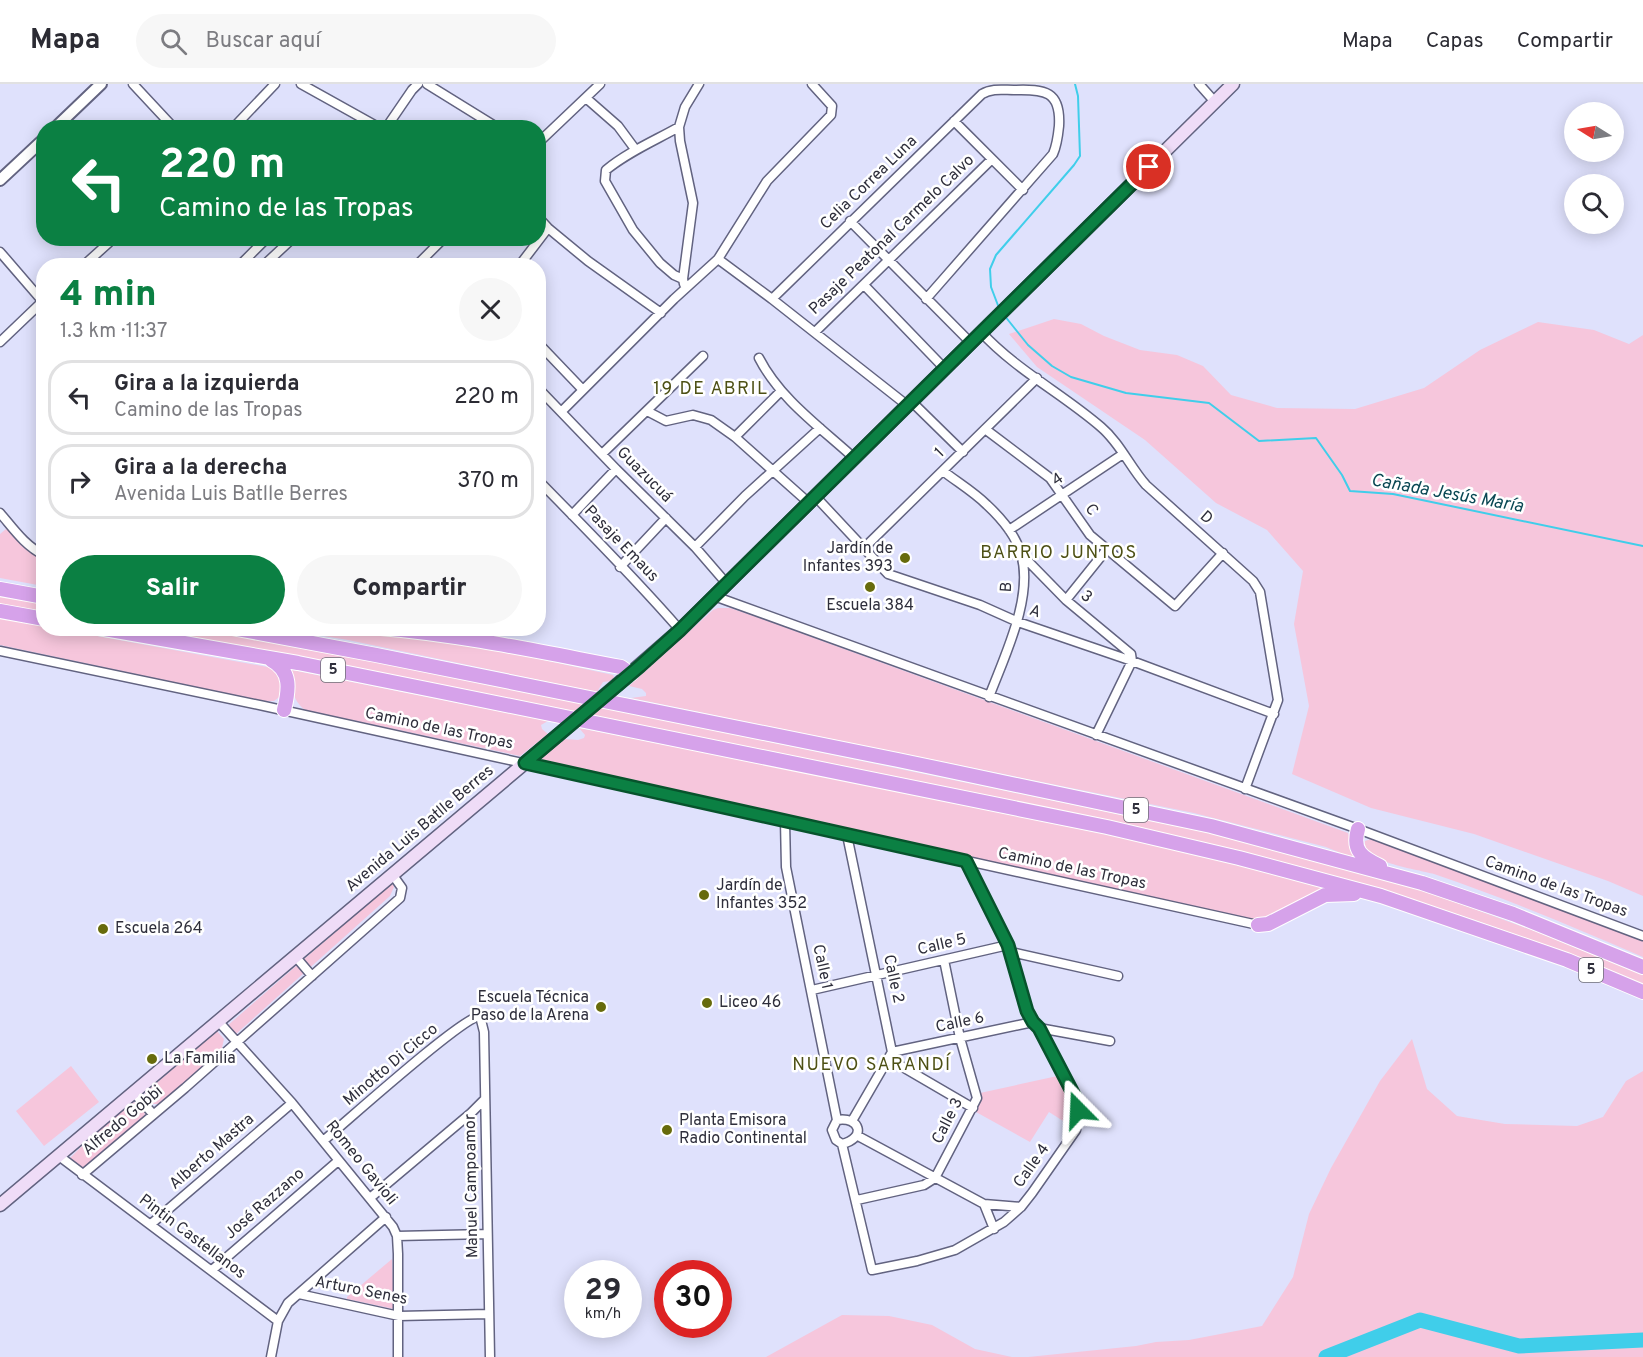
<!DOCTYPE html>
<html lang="es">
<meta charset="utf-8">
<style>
body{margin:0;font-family:Overpass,sans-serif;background:#f7f7f7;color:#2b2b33;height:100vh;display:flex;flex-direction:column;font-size:22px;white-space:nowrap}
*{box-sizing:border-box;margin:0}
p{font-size:20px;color:#7c7c81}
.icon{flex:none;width:33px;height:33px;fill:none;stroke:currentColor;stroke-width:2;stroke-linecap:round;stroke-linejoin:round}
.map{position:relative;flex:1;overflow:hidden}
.details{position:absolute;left:36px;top:174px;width:510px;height:378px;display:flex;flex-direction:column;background:#fff;border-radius:24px;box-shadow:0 3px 15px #0003}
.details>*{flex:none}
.guide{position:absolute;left:36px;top:36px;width:510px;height:126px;border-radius:24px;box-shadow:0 3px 15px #0003;background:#0b8043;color:#fff;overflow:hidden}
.needle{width:39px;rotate:281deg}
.tools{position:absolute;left:1564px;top:18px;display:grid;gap:12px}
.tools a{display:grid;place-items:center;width:60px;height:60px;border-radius:50%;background:#fff;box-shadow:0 3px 15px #0003;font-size:30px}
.speed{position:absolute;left:564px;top:1176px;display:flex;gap:12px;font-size:30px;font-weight:700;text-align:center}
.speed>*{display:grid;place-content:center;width:78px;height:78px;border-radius:50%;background:#fff;box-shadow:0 3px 15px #0003;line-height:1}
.speed small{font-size:15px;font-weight:400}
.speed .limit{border:9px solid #d22;background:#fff;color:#111}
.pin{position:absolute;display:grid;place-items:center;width:51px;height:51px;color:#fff;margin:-26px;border:3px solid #fff;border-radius:50%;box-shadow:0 2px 6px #0007}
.me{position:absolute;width:66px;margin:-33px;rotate:339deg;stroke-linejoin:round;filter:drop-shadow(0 0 4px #0008)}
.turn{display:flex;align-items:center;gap:21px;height:126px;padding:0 24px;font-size:27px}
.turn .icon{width:78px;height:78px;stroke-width:2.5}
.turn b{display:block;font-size:42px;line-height:51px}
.round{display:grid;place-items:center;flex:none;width:63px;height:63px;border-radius:32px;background:#f7f7f7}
.head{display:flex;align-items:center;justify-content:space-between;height:102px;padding:0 24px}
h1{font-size:36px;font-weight:800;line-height:45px;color:#0b8043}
.button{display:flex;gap:12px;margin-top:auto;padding:12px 24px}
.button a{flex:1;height:69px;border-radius:36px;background:#0b8043;color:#fff;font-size:24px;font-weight:800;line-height:69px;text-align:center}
.button a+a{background:#f7f7f7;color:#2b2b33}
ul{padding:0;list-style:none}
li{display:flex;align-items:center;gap:18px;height:75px;margin:0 12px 9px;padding:0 12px;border:3px solid #e1e1e2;border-radius:24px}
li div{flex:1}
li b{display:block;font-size:22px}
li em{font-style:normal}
header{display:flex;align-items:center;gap:36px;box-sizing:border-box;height:84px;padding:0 30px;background:#fff;border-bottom:2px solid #e1e1e2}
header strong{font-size:28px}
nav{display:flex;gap:33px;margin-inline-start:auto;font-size:21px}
.search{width:420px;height:54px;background:#f7f7f7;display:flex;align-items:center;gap:15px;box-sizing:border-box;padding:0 21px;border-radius:33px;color:#7c7c81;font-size:22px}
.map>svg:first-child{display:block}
</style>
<header>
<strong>Mapa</strong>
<div class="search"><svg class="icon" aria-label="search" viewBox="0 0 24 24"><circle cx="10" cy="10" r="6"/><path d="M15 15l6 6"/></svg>Buscar aquí</div>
<nav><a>Mapa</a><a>Capas</a><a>Compartir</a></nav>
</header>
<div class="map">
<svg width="1643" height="1273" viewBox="0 0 1643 1273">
<rect width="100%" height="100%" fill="#dfe1fc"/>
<!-- green -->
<path fill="#f6c6dc" d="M1054 235 1081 240 1104 252 1140 266 1177 271 1203 282 1231 311 1277 324 1355 325 1424 304 1480 266 1538 238 1594 246 1629 260 1643 251V812L1608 797 1474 750 1371 724 1292 690 1309 622 1294 540 1303 487 1267 446 1216 419 1145 356 1037 283 1009 250Z
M6 445 11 447 21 461 43 476V502L0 494V450Z
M0 510 43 518V530L0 523Z
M718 524H730L759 534 1348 749 1358 776 1326 763 1194 729 631 614 646 612V609L642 605 629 602 713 526Z
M0 534 43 542 44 544 59 545 273 584 280 588 282 611 274 617H262L0 561Z
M123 545H202L326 566 1252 758 1377 791 1425 807 1537 848 1643 891V902C1597 883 1550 863 1503 846 1405 811 1306 785 1205 760Z
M281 545 428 553 475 561 613 591 614 593 611 597 603 598 597 608 348 556Z
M287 585 548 637 541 641 542 645 548 650 520 672 305 626C292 616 291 601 287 585Z
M579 644 778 683 1230 776 1333 803 1275 832 1253 837 544 678 541 673 565 655 578 656 584 654 585 651Z
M1371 755 1643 857V873C1574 843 1505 814 1434 790 1418 785 1362 779 1365 757Z
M392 799 394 803 390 812 236 950 227 942Z
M217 947 224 955 221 968 160 1020H152L143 1015 145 1009Z
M1412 955 1427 1005 1457 1032 1505 1040 1577 1042 1603 1033 1626 997 1643 987V1273H1028L1136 1262 1156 1258 1189 1256 1262 1242 1293 1193 1309 1130 1331 1084 1380 997Z
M71 982 99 1018 44 1062 16 1027Z
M1062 991C1069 1007 1079 1025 1071 1042L1049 1028 1030 1058 976 1028 980 1015V1009Z
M134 1018 144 1025 145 1032 84 1084H81L69 1075 100 1044Z
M392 1175 394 1225 347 1215V1213Z
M842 1231 889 1232 932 1241 975 1265 1012 1273H766Z"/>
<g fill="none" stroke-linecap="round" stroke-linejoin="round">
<!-- stream -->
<path stroke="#40ceea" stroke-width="2" d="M999 224 991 203 990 185 996 171 1074 81 1080 72 1078 12 1075 0
M1004 231 1028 261 1052 282 1071 293 1126 309 1209 319 1259 357 1316 354 1342 391 1350 407 1393 410 1643 462"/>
<!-- river -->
<path stroke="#40ceea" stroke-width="15" d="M1326 1273 1420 1236 1519 1262 1643 1256"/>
<!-- minor casing -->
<g stroke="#626380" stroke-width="11">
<path id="minor" d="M133 0 174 44
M301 0 380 44
M427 0 498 44
M1199 0 1215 18
M586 14 618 42 635 65
M954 37 1023 106
M679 43C654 57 628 68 606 86L605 97 633 146 660 179 674 191 683 195
M233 44 275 0
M386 44 412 6 418 0
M538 59 600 0
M538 133 548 144 588 177 661 229
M850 137 971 259
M0 168 44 219
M246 175 253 182
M718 175 772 215 908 322
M83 182 114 154
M239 182 267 154
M263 182 293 154
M416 182 444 154
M519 182 548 144
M684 200 683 195 693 119 680 57 679 43 685 23 699 0
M864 201 945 285
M772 215 982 10C992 4 1003 6 1014 6 1045 5 1061 7 1059 42 1058 52 1057 61 1053 70L926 215
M815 248 991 76
M981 248C1016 286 1063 310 1101 343 1120 359 1130 383 1146 401L1253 497 1260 508 1278 616 1245 705
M0 258 44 216
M538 259 582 305
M759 274C780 315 820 343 854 374
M538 304 616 385 695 463 727 500
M912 318 963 368
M562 327 674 215 718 175 767 97 831 31 832 22 812 0
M647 327 666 337 693 331 711 336 735 353 809 419
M985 345 1050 394 1090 451 1175 522 1223 469
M735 353 780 308
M602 370 703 272
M943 387C957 398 974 408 987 421 1001 434 1016 452 1021 470 1034 513 1004 573 989 613
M538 396C586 445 635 494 680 546
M815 412 888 490 980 521 1018 538 1132 577 1274 630
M0 429C13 444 25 462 44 471
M572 431 616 385
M1009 446 1123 370
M695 463 745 412 820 344
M863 465 1037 294
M1021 470 1066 516 1131 570 1132 577 1096 651
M620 483 666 434
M714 512 1358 745 1643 852
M1066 516 1107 465
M0 567 264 622 1258 841
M785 737 786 783 837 1036
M847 751 892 968 852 1037
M1011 868 1118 892
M295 872 312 892
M812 906 1008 861
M218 937 292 1019 393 1143 397 1152 398 1170V1273
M1039 944 1110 957
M892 968 1033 938
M889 975 973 1024
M134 1009 153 1030
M837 1036C860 1032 867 1054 842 1060
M837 1036 832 1046 836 1056 842 1060
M858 1052 984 1120 994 1145
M323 1057C345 1039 462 933 480 932L484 948 490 1273
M842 1060 872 1186 917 1177 955 1166 1004 1138 1021 1123 1032 1109 1076 1046 1078 1026 1075 1013 1039 944 1027 927 1008 861 967 777
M59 1072 278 1237 271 1273
M82 1091 185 1004 400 814 402 804 392 790
M370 1114 471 1029 485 1015
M857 1116 924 1101 935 1094 975 1018 977 1014 960 954 944 876
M984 1120 1021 1123
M151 1140 292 1019
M397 1152 487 1150
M212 1186 338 1077
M299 1210 399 1232 489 1230
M278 1237 288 1219 386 1133"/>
</g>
<!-- tertiary casing -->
<g stroke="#626380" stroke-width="14">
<path id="tertiary" d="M55 44 101 0
M0 96 44 55"/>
</g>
<!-- secondary casing -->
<g stroke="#626380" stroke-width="15">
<path id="secondary" d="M618 600 680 546 1233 0
M0 1121 557 652"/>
</g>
<!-- trunk casing -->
<g stroke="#fff" stroke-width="16">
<path id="trunk" d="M0 505 44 513
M0 527 44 535
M99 544 298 579 442 608 1107 743 1239 774 1381 812 1567 876 1643 908
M232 544 376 571 898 676 1211 742 1422 799 1513 830 1643 883
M381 544C462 551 541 568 621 583L631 590
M271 576C292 587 289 606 284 626
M1358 745C1352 766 1361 773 1380 782
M1258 841 1268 840 1325 811 1354 810"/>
</g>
<!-- minor -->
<use href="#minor" stroke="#fff" stroke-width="8"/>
<!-- tertiary -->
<use href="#tertiary" stroke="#fff" stroke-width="10"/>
<!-- secondary -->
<use href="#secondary" stroke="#efdcf7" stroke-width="12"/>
<!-- trunk -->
<use href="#trunk" stroke="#d6a2ea" stroke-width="14"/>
<!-- secondary-bridge casing -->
<g stroke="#626380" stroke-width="15" stroke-linecap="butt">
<path id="secondary-bridge" d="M557 652 618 600"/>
</g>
<!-- secondary-bridge -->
<use href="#secondary-bridge" stroke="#efdcf7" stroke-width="12"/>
</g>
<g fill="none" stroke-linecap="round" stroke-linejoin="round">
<!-- route casing -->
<g stroke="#07532c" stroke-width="15">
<path id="route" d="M1078 1026 1075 1013 1039 944 1033 938 1027 927 1008 861 966 777 525 679 640 582 680 546 1149 83"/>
</g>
<!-- route -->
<use href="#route" stroke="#0b8043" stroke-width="10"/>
</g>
<!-- markers -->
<g fill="#676b0c" stroke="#fff" stroke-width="2">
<circle cx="905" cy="474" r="6"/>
<circle cx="870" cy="503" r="6"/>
<circle cx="704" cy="811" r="6"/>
<circle cx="103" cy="845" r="6"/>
<circle cx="707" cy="919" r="6"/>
<circle cx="601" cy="923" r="6"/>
<circle cx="152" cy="975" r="6"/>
<circle cx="667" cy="1046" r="6"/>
</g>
<g text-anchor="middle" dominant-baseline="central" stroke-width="5" stroke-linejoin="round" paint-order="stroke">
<!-- shield labels -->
<g fill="#fff" stroke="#6d6d76" stroke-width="1.5">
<rect x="321" y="574" width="24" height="24" rx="4.5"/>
<rect x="1124" y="714" width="24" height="24" rx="4.5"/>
<rect x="1579" y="874" width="24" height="24" rx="4.5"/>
</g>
<g font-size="15" font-weight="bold" fill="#2e2e3b">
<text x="333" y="586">5</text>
<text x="1136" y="726">5</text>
<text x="1591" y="886">5</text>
</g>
<!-- street labels -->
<g font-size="16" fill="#2e2e3b" stroke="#fff">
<text transform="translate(869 99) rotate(-44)">Celia Correa Luna</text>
<text transform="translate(892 151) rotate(-44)">Pasaje Peatonal Carmelo Calvo</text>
<text transform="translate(940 369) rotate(-45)">1</text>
<text transform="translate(644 391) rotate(45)">Guazucuá</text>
<text transform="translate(1058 396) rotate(-34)">4</text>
<text transform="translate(1091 426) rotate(56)">C</text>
<text transform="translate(1206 434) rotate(41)">D</text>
<text transform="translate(621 460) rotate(46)">Pasaje Emaus</text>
<text transform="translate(1007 503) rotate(-87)">B</text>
<text transform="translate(1086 513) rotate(40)">3</text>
<text transform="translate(1035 528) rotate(19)">A</text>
<text transform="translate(439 645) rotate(12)">Camino de las Tropas</text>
<text transform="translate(420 745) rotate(-40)">Avenida Luis Batlle Berres</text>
<text transform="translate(1072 785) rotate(12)">Camino de las Tropas</text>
<text transform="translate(1556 803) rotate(20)">Camino de las Tropas</text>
<text transform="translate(942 861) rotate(-13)">Calle 5</text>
<text transform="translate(822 883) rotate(78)">Calle 1</text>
<text transform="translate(893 895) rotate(78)">Calle 2</text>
<text transform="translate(960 939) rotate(-12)">Calle 6</text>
<text transform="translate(391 981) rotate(-40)">Minotto Di Cicco</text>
<text transform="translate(123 1037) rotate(-40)">Alfredo Gobbi</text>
<text transform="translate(948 1037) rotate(-63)">Calle 3</text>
<text transform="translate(212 1068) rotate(-41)">Alberto Mastra</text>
<text transform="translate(361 1079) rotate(51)">Romeo Gavioli</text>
<text transform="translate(1032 1082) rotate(-55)">Calle 4</text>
<text transform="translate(472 1102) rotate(-91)">Manuel Campoamor</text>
<text transform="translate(265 1120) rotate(-41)">José Razzano</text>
<text transform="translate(192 1153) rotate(37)">Pintin Castellanos</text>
<text transform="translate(361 1207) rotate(11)">Arturo Senes</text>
</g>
<!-- poi labels -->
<g font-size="16" fill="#2e2e3b" stroke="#fff" text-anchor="start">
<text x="893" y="465" text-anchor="end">Jardín de<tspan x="893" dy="18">Infantes 393</tspan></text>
<text x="870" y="522" text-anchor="middle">Escuela 384</text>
<text x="716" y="802">Jardín de<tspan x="716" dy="18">Infantes 352</tspan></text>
<text x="115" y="845">Escuela 264</text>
<text x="589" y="914" text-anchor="end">Escuela Técnica<tspan x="589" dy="18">Paso de la Arena</tspan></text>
<text x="719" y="919">Liceo 46</text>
<text x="164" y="975">La Familia</text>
<text x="679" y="1037">Planta Emisora<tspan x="679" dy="18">Radio Continental</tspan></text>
</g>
<!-- neighbourhood labels -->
<g font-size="18" letter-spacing="1.5" fill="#4d5015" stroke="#fff">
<text x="711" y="305">19 DE ABRIL</text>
<text x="1059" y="469">BARRIO JUNTOS</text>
<text x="872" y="981">NUEVO SARANDÍ</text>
</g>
<!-- water labels -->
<g font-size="18" font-style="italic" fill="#0a4854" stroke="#fff">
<text transform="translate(1447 410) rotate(10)">Cañada Jesús María</text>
</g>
</g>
</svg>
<div class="tools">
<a><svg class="needle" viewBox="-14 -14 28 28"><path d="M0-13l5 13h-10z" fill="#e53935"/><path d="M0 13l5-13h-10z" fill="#7c7c81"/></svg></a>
<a><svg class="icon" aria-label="search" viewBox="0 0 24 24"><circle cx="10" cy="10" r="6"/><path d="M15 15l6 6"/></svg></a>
</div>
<div class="speed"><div>29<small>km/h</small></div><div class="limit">30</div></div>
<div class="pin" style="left:1149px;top:83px;background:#d93025"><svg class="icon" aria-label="arrive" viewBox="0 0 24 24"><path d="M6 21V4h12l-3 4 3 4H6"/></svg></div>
<svg class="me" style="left:1078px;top:1026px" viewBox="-20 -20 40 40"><path d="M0-17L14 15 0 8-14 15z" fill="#0b8043" stroke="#fff" stroke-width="4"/></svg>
<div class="guide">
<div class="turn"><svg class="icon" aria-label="left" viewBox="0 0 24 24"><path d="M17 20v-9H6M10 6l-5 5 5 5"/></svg><div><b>220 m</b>Camino de las Tropas</div></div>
</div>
<section class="details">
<div class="head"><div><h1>4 min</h1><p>1.3 km · 11:37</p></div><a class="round"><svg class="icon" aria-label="close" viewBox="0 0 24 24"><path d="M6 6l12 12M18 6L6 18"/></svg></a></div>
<ul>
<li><svg class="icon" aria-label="left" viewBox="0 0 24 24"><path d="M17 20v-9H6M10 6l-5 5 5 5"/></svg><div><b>Gira a la izquierda</b><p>Camino de las Tropas</p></div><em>220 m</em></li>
<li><svg class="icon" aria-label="right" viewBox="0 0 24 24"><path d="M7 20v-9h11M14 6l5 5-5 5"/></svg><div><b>Gira a la derecha</b><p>Avenida Luis Batlle Berres</p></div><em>370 m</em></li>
</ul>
<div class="button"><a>Salir</a><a>Compartir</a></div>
</section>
</div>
